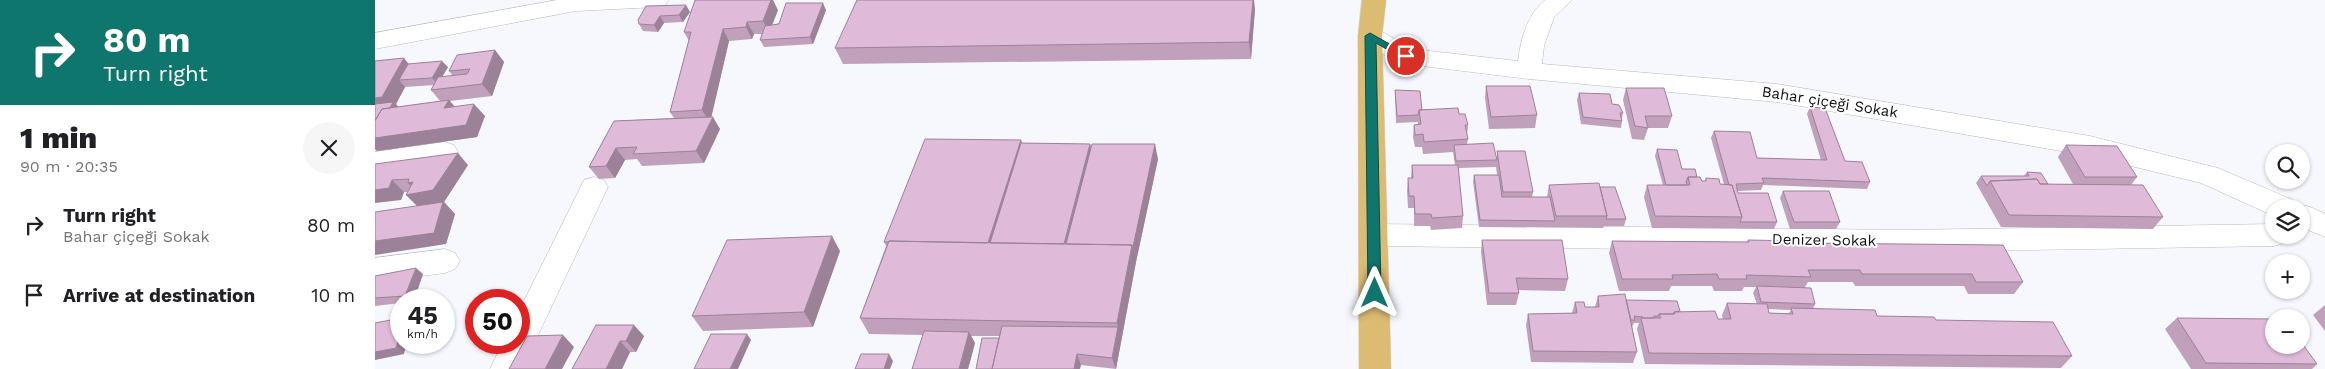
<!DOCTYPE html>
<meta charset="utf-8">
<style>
body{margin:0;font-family:"Work Sans",sans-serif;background:#f6f6f6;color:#202124;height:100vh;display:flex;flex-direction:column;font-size:19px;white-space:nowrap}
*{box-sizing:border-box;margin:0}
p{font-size:16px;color:#757577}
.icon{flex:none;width:28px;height:28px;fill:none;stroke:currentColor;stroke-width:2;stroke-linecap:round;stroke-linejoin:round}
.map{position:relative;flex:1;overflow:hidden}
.drawer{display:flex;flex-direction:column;background:#fff;width:375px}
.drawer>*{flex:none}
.top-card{background:#0f766e;color:#fff;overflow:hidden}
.controls{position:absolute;left:1890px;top:144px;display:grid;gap:10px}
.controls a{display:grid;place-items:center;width:45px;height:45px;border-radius:50%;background:#fff;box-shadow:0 1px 4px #0004;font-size:25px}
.speed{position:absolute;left:15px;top:289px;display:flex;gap:10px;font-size:25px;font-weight:700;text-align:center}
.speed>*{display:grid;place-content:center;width:65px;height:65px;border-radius:50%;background:#fff;box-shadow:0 1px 4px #0004;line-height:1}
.speed small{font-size:12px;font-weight:400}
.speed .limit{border:8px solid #d22;background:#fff;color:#111}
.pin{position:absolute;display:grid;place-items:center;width:42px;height:42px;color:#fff;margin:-21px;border:2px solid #fff;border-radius:50%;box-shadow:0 1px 5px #0007}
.me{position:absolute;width:55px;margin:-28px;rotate:0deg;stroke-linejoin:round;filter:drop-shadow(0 0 4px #0008)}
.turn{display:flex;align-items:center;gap:18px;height:105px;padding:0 20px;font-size:22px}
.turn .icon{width:65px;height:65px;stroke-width:2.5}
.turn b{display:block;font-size:35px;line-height:42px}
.round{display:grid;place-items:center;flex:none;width:52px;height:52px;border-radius:26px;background:#f6f6f6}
.overview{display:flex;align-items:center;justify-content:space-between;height:85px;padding:0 20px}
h1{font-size:30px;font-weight:800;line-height:38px}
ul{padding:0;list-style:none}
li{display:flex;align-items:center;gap:15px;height:70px;padding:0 20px}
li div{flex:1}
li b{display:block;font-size:19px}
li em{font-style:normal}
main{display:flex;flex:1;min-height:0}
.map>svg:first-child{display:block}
</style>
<main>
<section class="drawer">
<div class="top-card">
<div class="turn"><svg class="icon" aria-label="right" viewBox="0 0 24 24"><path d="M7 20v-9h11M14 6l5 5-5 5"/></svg><div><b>80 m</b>Turn right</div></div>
</div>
<div class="overview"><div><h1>1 min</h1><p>90 m · 20:35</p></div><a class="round"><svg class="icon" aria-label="close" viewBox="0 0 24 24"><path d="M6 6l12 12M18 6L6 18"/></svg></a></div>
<ul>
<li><svg class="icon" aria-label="right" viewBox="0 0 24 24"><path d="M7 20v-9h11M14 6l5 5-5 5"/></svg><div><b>Turn right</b><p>Bahar çiçeği Sokak</p></div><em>80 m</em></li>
<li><svg class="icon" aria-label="arrive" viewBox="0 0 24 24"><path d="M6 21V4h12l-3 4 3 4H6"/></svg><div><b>Arrive at destination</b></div><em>10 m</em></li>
</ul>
</section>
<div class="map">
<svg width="1950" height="369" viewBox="0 0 1950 369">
<rect width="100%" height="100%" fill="#f6f8fe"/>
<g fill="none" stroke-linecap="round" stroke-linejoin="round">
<!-- minor casing -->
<g stroke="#b8b9c1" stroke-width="1">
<path id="minor" d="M182 0H294L290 5 282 7 201 11 0 49V33Z
M1170 0H1197L1179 17 1169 46 1167 64 1402 84 1715 136 1843 168 1918 200 1921 206C1931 203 1941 210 1950 214V237L1926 227V208H1899V216L1826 183 1715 156 1402 102 1154 79 1031 64 1022 62 986 42 983 36 986 30 995 28 1004 30 1037 49 1143 61C1146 38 1152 15 1170 0Z
M70 142 79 145 83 152 79 159 0 172V152Z
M219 177 229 180 233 187 147 369H115L128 342H144V311L209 180Z
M999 224 1529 230 1899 224V235H1913L1909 243 1899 246 1529 252 999 246 989 243 985 235 989 227Z
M70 249 80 253 85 261 80 269 70 273 0 282V258Z"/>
</g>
<!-- major casing -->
<g stroke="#d4d4d4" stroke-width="1">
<path id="major" d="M987 0H1011L1007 36 1016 369H984L983 36Z"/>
</g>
<!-- minor -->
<use href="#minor" fill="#fff" fill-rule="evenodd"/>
<!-- major -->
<use href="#major" fill="#dcbc73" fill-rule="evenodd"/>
</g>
<!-- wall -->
<path fill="#c0a0bb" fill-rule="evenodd" d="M271 6 315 12 308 22 289 23 283 32 268 31 264 24Z
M880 9 876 59 468 64 460 48Z
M403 10 397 25 451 10 438 44 389 47 385 40 387 34H379L377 39 354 41 336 117 345 129 329 163 267 166 262 159 250 160 240 178 224 179 214 167 239 121 299 118 295 112 314 41 309 32Z
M120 50 129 62 117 96 75 101 80 107 110 116 102 137 2 151 0 149V61L73 67 67 77 78 76 74 71ZM59 85 56 90 65 101 23 107 21 104 30 87Z
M1111 86 1162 115 1160 128 1114 129 1110 98Z
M1251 88 1297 116 1293 128H1273L1269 140 1257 139 1248 100Z
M1020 90 1047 110 1084 114 1093 125 1092 134 1093 139 1092 144 1122 157V151L1158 192 1157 197H1172L1174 185 1225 187 1251 219 1249 226H1229L1228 228 1104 227 1098 182 1099 175H1122L1121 167 1083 168 1088 216 1087 228 1056 230 1055 226H1039V208H1033L1032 190 1033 178H1036L1037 165H1080L1078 152 1048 154 1047 147H1040L1038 137 1039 125 1043 124V122L1021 123Z
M1204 93 1237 104 1248 113 1247 118V121L1246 128 1206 124 1202 100Z
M1435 107 1470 161 1495 182 1492 189 1388 185 1386 190 1362 191 1363 193 1402 222 1399 229 1277 228 1269 197 1272 185H1288L1280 156 1282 149 1307 169 1327 181H1330L1331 178 1345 184H1349L1336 138 1339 131 1382 158 1446 160 1432 114Z
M646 140V143L715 144 716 148 783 159 761 262 741 369 706 365 624 338V336H596L600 343 593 369H537L548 335 494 334 485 318 511 246 509 242Z
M1691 145 1762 177 1756 185 1788 217 1778 229 1626 227 1601 183 1606 176H1649L1652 172 1673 184H1698L1683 157Z
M0 164 93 165 69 202 80 214 71 244 42 206 33 192H29L26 200Z
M1408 191 1465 222 1461 229H1415L1405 198Z
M1107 240 1193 279 1190 291 1143 290 1144 293 1141 305H1112L1106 252Z
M1373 240 1425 243 1648 282 1639 294H1593L1589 286H1480L1478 282H1433L1430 287 1440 304 1438 309 1502 316 1561 320 1697 356 1686 368 1270 364 1262 329 1264 323H1259L1257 327 1262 352 1258 363 1156 362 1151 325 1153 314 1197 313 1200 302 1210 307H1220L1223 296 1251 300 1343 319H1348L1347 315 1352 303 1382 304 1378 293 1381 287H1369L1367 291H1339L1337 286H1296L1294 291H1244L1234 253 1237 241 1372 242ZM1393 309 1416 310 1414 313H1394Z
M465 251 438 327 328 331 317 316Z
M48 274 39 300H26V303L0 306V276Z
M1950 305V331L1938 315Z
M1802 318 1942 364 1937 369H1816L1790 329Z
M221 325 269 336 261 352H255L247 369H197Z"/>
<!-- shaded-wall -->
<path fill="#9c8298" d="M396 0H398L403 10 394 33 388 21Z
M878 0H879L880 9 876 59 874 42Z
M448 3 451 10 438 44 435 37Z
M311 5 315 12 308 22 304 15Z
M285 16 289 23 283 32 279 25Z
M372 22 379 34 377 39 371 27Z
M348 29 354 41 335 123 327 110Z
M120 50 129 62 117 96 107 84Z
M29 58 39 71 24 80 30 87 21 104 24 108 0 127V98Z
M67 61 73 67 63 84 57 78Z
M74 100 84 112 69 108Z
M99 104 110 116 102 137 2 151 0 149V138Z
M338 117 345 129 329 163 321 151Z
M646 140 651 155 623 244H612Z
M715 144 719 159 690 246H689Z
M780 144 783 159 761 262 741 369 737 358 743 327 742 323 757 245Z
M241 148 250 160 240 178 231 166Z
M83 153 93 165 69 202 80 214 71 244 0 255V241L43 207 31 195 43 193 33 183Z
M17 180 29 192 26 200 0 203V190Z
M457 236 465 251 438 327 429 312Z
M41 268 48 274 39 300H35L30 296Z
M259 325 269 336 261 352 251 341Z
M26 332V342H32L29 354 0 360V352Z
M594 332 600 343 593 369H584Z
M372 334 376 340 363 369H355Z
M188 335 199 347 187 369H170Z
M245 341 255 352 247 369H231Z
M514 354 518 361 515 369H509Z
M702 354 706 365 705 369H699Z"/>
<!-- building -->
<path fill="#dfbad9" stroke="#9c8298" d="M320 0H396L388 21 372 22 371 27 348 29 327 110 295 112 316 32H309Z
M482 0H878L874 42 460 48Z
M411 3H448L435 37 385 40 390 26 404 24Z
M311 5 304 15 285 16 279 25 264 24 263 20 271 6Z
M120 50 107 84 56 90 63 77 92 74 95 69 74 71 82 55Z
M29 58 7 97 0 98V61Z
M67 61 57 78 24 80 33 64Z
M1111 86H1155L1162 115 1116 117Z
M1251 88H1289L1297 116H1270L1273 128 1260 126Z
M1020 90 1045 91 1047 110H1044L1043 115 1022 116Z
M1204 93 1235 94 1237 104 1244 105 1248 113H1245L1247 121 1208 117Z
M74 100 69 108 99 104 91 125 0 138V121L7 109Z
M18 102 15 108 7 109 1 119H0V104Z
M1435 107 1450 108 1470 161 1487 162 1495 182 1387 178 1389 183 1361 184 1363 193H1393L1402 222H1365L1367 217 1357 185H1354L1339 131 1375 132 1382 158 1452 160Z
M1083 108 1084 114H1090L1093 125H1090L1093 139 1049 142 1048 134 1040 135 1039 125 1046 124 1044 110Z
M338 117 321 151 258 154 262 147 241 148 231 166 214 167 239 121Z
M550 139 646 140 613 243 514 241 513 242H509Z
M646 143 715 144 689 244 615 243Z
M1118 143 1122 160 1081 161 1079 145Z
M717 144H780L758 247 757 245 691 244Z
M1691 145 1742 146 1762 177H1710Z
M1282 149 1302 150 1307 169H1320L1322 177H1313L1311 182 1312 185H1291Z
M1122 151H1150L1158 192H1128Z
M83 153 58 190 31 195 38 182 33 183 34 179 17 180 14 188 0 190V164Z
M1037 165H1083L1088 216 1057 218 1056 214H1040L1039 196H1034L1033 178H1038Z
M1652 172 1666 173 1673 184H1665L1662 179 1615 181 1612 186 1606 176H1654Z
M1099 175H1124L1127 197H1175L1180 221 1105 220Z
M1313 177H1325L1327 181H1331V178L1344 179 1345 184 1357 185 1367 217 1280 216 1272 185H1315Z
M1662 179 1665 184 1768 185 1788 217 1634 215 1615 181Z
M1224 183 1232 216H1181L1174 185Z
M1225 187H1240L1251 219H1231L1232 216Z
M1408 191H1454L1465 222H1419Z
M68 202 59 233 0 241V212Z
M457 236 429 312 317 316 352 240Z
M1107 240H1187L1193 279 1141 278 1144 293H1114Z
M1373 240 1424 241 1425 243 1628 245 1648 282H1601L1597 274H1487L1485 270H1433L1436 277 1371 275 1372 279H1344L1342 274 1297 275 1298 279H1247L1237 241 1374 242Z
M514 241 757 245 742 323 485 318Z
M41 268 30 296 0 298V276Z
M1382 286 1436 288 1440 304 1386 302Z
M1250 294 1262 352 1158 351 1153 314 1202 313 1200 302H1209L1210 307H1224L1223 296Z
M1251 300 1302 301 1305 311 1299 312 1298 314H1284L1283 316H1279V318H1268V317L1259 316 1260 320H1256Z
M1352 303 1392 304 1394 313 1418 314 1416 308 1500 310 1502 316 1559 317 1561 320 1678 322 1697 356 1274 353 1266 318H1286L1284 314H1300L1299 312 1340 311 1343 319H1356Z
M26 318V332L21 348 0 352V323Z
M1802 318 1899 319V345H1926V342L1942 364 1831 363Z
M221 325H259L251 341H245L231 369H244H197Z
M627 326 743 327 737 358 702 354 699 369H617Z
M549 331 594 332 584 369H537Z
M336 334H372L355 369H319Z
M188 335 170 369H134L152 336Z
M607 338H624L617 369H601Z
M486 354H514L509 369H480Z"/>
<!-- route -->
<path fill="#0f766e" stroke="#0a4d48" d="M995 33 1036 56 1031 59 1027 58 1001 43 1006 293 1000 298 993 293 990 36Z"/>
<g text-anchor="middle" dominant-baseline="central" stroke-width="4" stroke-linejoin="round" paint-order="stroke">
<!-- street labels -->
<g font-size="15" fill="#0f0f12" stroke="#fff">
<text transform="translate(1455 102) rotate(9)">Bahar çiçeği Sokak</text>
<text transform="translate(1449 240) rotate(1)">Denizer Sokak</text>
</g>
</g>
</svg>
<div class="controls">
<a><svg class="icon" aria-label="search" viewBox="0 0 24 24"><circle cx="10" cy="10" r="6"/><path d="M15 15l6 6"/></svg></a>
<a><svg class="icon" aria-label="layers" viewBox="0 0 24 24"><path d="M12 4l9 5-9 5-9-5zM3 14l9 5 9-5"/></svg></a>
<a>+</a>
<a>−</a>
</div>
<div class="speed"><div>45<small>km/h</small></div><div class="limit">50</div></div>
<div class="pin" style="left:1031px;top:56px;background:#d93025"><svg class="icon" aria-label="arrive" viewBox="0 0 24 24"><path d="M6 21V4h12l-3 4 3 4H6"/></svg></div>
<svg class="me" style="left:1000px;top:293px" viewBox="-20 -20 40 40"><path d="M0-17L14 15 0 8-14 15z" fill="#0f766e" stroke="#fff" stroke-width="4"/></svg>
</div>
</main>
